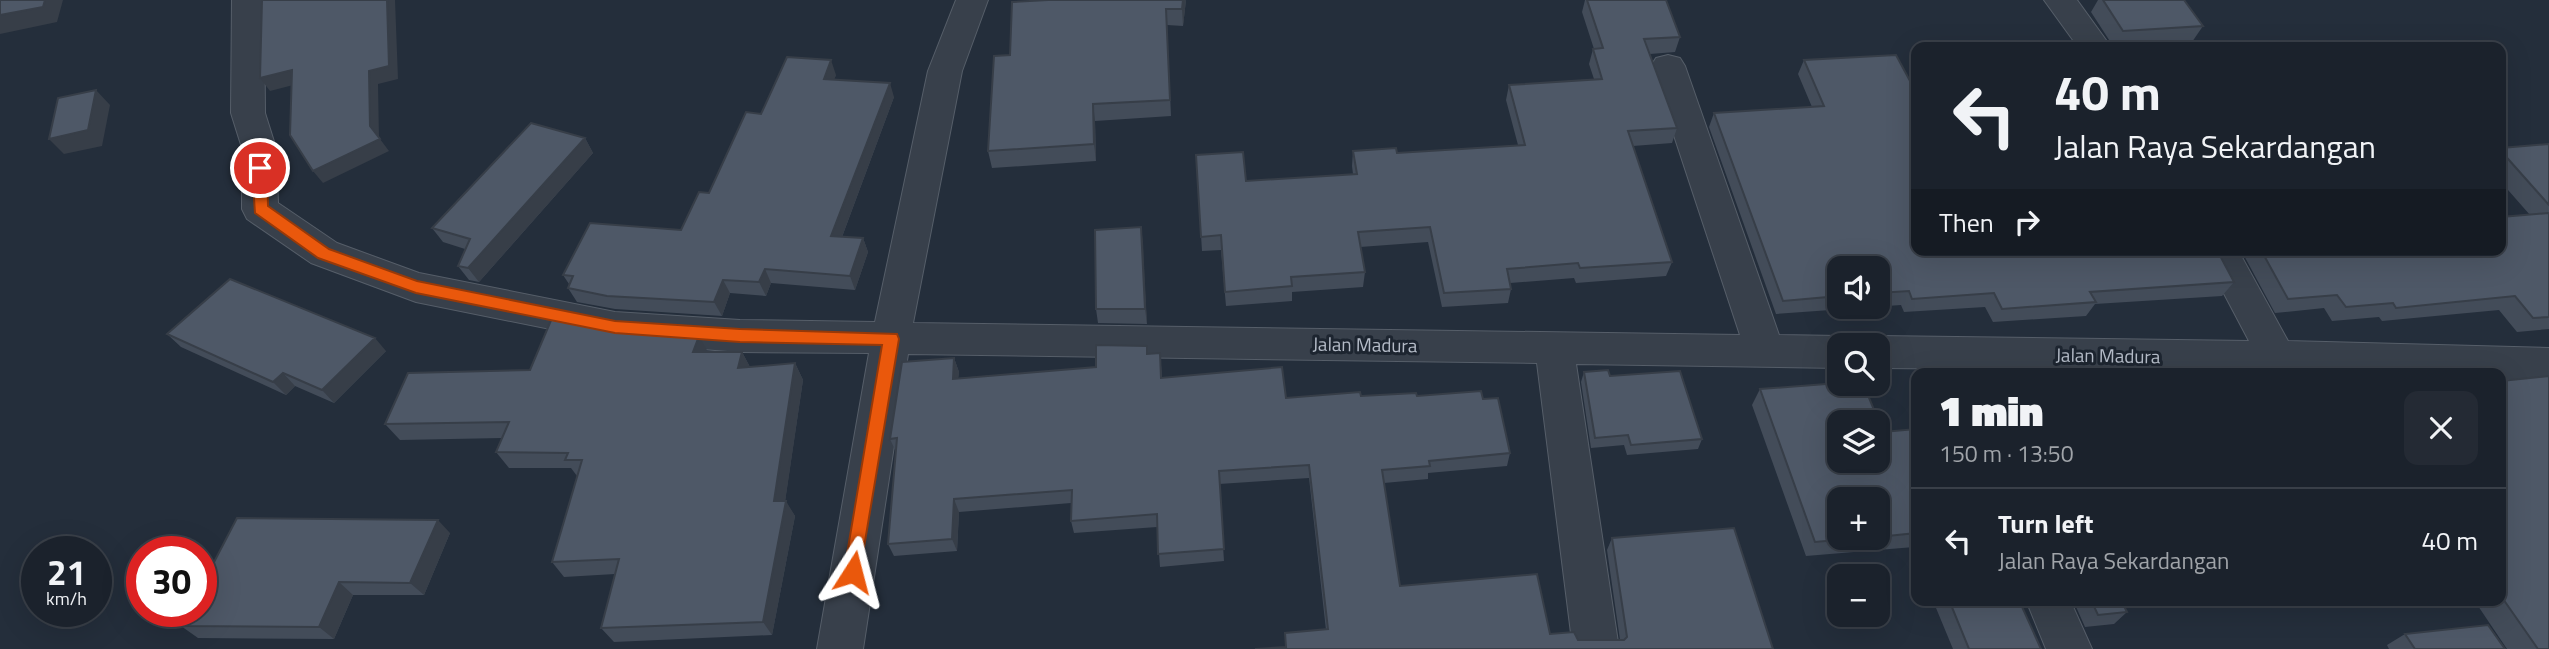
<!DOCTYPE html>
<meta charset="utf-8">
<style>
body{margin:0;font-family:"Titillium Web",sans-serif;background:#242a34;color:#f1f3f6;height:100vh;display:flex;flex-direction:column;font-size:26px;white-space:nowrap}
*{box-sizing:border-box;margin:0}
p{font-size:23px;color:#a0a4a9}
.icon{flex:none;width:38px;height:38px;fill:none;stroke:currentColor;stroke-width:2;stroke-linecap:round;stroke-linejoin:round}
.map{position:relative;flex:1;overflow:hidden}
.drawer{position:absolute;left:1911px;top:368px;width:595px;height:238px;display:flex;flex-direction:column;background:#1b222c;border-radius:14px;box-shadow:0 7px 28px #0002,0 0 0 2px #393f48}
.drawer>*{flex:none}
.top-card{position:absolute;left:1911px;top:42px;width:595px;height:214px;border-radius:14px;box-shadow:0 7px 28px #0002,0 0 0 2px #393f48;background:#1b222c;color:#f1f3f6;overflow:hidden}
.controls{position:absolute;left:1827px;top:256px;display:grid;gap:14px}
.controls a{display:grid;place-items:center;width:63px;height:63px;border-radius:14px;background:#1b222c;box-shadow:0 7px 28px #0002,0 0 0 2px #393f48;font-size:35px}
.speed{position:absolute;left:21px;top:536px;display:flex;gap:14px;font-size:35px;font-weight:700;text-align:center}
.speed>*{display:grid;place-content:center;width:91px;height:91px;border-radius:50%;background:#1b222c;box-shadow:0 7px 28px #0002,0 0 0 2px #393f48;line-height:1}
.speed small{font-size:18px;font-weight:400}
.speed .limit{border:10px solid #d22;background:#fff;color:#111}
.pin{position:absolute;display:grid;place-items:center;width:60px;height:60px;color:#fff;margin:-30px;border:4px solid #fff;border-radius:50%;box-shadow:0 2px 7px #0007}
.me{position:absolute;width:77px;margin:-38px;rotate:9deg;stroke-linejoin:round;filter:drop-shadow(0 0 5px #0008)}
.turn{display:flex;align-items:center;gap:24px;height:147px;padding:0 28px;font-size:32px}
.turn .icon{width:91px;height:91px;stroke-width:2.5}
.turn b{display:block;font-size:49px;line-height:60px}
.then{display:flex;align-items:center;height:66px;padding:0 28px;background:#0003;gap:14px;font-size:26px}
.round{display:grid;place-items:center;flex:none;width:74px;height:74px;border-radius:14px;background:#242a34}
.summary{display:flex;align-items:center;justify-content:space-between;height:119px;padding:0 28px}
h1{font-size:42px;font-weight:800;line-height:52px}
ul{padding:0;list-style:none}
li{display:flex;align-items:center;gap:21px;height:105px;padding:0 28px;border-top:2px solid #393f48}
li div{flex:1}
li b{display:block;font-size:26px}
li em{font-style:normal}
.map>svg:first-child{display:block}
</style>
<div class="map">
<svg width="2549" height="649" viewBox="0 0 2549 649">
<rect width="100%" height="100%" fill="#242e3b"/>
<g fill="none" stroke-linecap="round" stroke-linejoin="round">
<!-- street casing -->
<g stroke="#565e69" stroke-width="2">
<path id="street" d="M232 0H264L265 113 276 148 278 203 337 243 419 273 615 312 740 320 875 322 928 71 956 0H988L962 71 913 323 1740 335 1651 66 1656 58 1668 55 1680 58 1685 66 1779 335 1839 336 1853 341 1855 345H1839V368L1576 364 1619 649H1573L1537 363 908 354 863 649H817L869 353 740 352 615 342 416 302 311 263 247 219 242 209V148L231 113Z
M2044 0H2077L2111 47H2078Z
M2201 250H2238L2288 341 2549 348V380L2501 379V373L1878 368V345H1862L1864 341 1878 336 2249 341Z
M2026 600H2070L2092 649H2046Z"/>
</g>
<!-- street -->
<use href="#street" fill="#38404b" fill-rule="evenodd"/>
</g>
<!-- wall -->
<path fill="#434c59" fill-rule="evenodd" d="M1048 0H1186L1183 26 1167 25 1171 116 1095 121 1096 161 992 168 988 151 1010 55Z
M1585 0H1666L1680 37 1675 52 1650 54 1677 128 1672 143 1633 146 1672 262 1666 276 1576 283 1574 278 1510 283 1511 289 1508 303 1442 307 1428 242 1360 247 1365 272 1363 287 1292 292V301L1226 306 1221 250 1202 251 1196 155 1246 181 1353 174 1352 166 1353 151 1397 153 1518 145 1506 100 1509 85 1594 79 1589 64 1593 49H1594L1582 12Z
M2098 0H2184L2203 26 2192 42 2113 46 2091 12Z
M1804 60 1916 250 2234 282 2222 296 2095 304 2086 316 1993 322 1985 307 1904 312 1901 305 1776 314 1709 127 1714 113 1812 107 1798 74ZM1839 268H1878V306H1839Z
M836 75 834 79 894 97 842 237 863 238 868 252 855 290 771 283 766 296 730 293 722 316 615 309 577 302 568 288 569 284 563 275 681 230 709 193 761 114Z
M585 138 593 153 479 282 469 280 458 266 465 249 443 242 432 228Z
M2549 144V329L2517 332 2499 310 2382 321 2379 317 2332 321 2324 308 2275 313 2241 250H2501L2530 215 2501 182V148Z
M1141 227 1147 324 1098 323 1096 309Z
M167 334 386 351 334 403 295 386 286 395 181 347Z
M1147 346 1148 354 1160 353 1162 377 1286 398 1417 396 1483 399 1510 453 1507 466 1428 473V479L1384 483 1400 586 1550 634 1578 640H1620L1607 550 1612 538 1773 649 1285 647V633L1326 630 1309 478 1219 484 1224 561 1160 567 1157 527 1074 533 1071 521V503L959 512 957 551 894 556 888 544 896 452 890 439 954 358 959 372 958 378 1096 367Z
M708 352H742L750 367 795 363 803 380 785 501 795 516 772 635 614 642 601 628 615 574 564 577 552 562 577 476 571 468H509L496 452 502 438 400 440 385 424 530 370Z
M1584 372 1610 376 1702 439 1698 449 1627 455 1624 445 1591 448 1581 382Z
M2501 381 2549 649H2507L2474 600H2501Z
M1760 389 1883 432 1916 429V543L1914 547 1806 556 1752 405ZM1878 499V537H1839Z
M450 533 424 595H353L334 639 198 638 181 626Z
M1943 600H2019L2041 649H1953L1936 608Z
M2073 600H2121L2127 612 2114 624 2085 627Z
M2405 634 2505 649H2389L2387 645Z"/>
<!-- shaded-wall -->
<path fill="#373e48" d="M45 0H63L57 22 0 34V15Z
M387 0H395L398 79 378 84 379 139 370 126 369 71Z
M1183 0H1186L1183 26 1182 9Z
M831 60 836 75 829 93 824 79Z
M292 70 301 83 270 91 260 78Z
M890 83 894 97 837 250 831 236Z
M96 90 110 105 102 146 64 154 49 139Z
M1093 104 1095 121 1096 161 1094 144Z
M585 138 593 153 479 282 468 268Z
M380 139 389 151 323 183 313 171Z
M1141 227 1143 242 1147 324 1145 309Z
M863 238 868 252 855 290 850 276Z
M765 269 771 283 766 296 759 282Z
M723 280 730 293 722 316 714 302Z
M699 336 708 352H693Z
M375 338 386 351 334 403 322 390Z
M742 352 751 369 738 368Z
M954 358 959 372 957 392 953 379Z
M795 363 803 380 783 516 774 501Z
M283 373 295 386 286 395 273 382Z
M954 499 959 512 957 551 952 539Z
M786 501 795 516 772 635 763 622Z
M438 520 450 533 424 595 410 583Z
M339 582 353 595 334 639 319 627Z"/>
<!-- building -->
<path fill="#4e5867" stroke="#373e48" stroke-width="2" fill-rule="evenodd" d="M0 0H45L43 7 0 15Z
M262 0H387L389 66 369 71 370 126 380 139 313 171 290 135 292 70 260 78Z
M1048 0H1183L1182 9H1166L1170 100 1093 104 1094 144 988 151 994 56 1010 55 1012 2Z
M1587 0H1666L1680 37 1644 39 1677 128 1628 131 1672 262 1580 268 1578 263 1507 269 1511 289 1444 293 1430 227 1358 232 1365 272 1291 277 1292 286 1225 292 1221 235 1201 237 1196 155 1243 152 1246 181 1357 174 1353 151 1396 148 1397 153 1525 145 1509 85 1602 79 1593 49 1603 48Z
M2103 0H2184L2203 26 2123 31Z
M1896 55 1916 92V250H2217L2234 282 2090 292 2096 302 2002 309 1994 293 1912 299 1909 291 1878 293V268H1839V296L1783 301 1714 113 1824 106 1804 60Z
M787 57 831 60 824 79 890 83 831 236 863 238 850 276 765 269 759 282 723 280 714 302 607 296 568 288 573 276 563 275 590 223 681 230 699 192 709 193 746 112 761 114Z
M96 90 88 130 49 139 58 98Z
M531 123 585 138 468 268 458 266 470 239 432 228Z
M2549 144V205L2501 151V148Z
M2549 213V317L2533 318 2515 296 2396 308 2393 303 2346 307 2337 295 2288 299 2261 250H2501V217Z
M1141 227 1145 309H1096L1095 230Z
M230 279 375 338 322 390 283 373 273 382 167 334Z
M552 318 604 328 699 336 693 352H742L738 368 795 363 774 501H786L763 622 601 628 619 559 552 562 582 460H565L568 453 496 452 509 422 385 424 408 373 530 370Z
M1096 345 1147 346V354L1160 353 1161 378 1282 367 1286 398 1360 392 1361 396 1416 393 1417 396 1481 391 1483 399 1498 398 1510 453 1429 461 1430 466 1382 470 1400 586 1537 574 1550 634 1574 632 1578 640H1624L1627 637 1612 538 1734 528 1773 649H1255L1286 647 1285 633 1328 629 1309 465 1219 471 1224 549 1158 554 1157 514 1071 521 1072 490 954 499 952 539 888 544 897 438 890 439 902 362 954 358 953 379 1096 367Z
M1608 370 1610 376 1680 371 1702 439 1631 445 1628 435 1595 438 1584 372Z
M2549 376V649H2538L2501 596V381Z
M1839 383H1863L1883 432 1916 429V533L1878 537V499H1839V537H1870L1815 542 1760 389ZM1839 422H1878V460H1839Z
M237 518 438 520 410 583 339 582 319 627 181 626 189 611H201V587Z
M1949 600H2019L2041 649H1969Z
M2091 600H2121L2127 612 2098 615Z
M2488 625 2505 649H2415L2405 634Z"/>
<!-- route -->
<path fill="#ea580c" stroke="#983908" stroke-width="2" d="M260 163 267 168 268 206 329 249 417 281 615 321 740 329 897 334 899 339 859 577 853 580 846 577 844 572 882 345 740 342 615 333 416 293 318 258 255 213 252 168Z"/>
<g text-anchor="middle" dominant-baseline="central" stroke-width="6" stroke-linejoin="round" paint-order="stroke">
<!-- street labels -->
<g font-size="19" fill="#b4bbc7" stroke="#1d2530">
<text transform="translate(1365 344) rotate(1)">Jalan Madura</text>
<text transform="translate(2108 355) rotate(1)">Jalan Madura</text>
</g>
</g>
</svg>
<div class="controls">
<a><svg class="icon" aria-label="sound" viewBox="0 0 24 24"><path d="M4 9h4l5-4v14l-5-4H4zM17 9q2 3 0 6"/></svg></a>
<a><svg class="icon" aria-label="search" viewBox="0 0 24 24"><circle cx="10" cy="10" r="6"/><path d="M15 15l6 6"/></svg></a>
<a><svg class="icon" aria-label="layers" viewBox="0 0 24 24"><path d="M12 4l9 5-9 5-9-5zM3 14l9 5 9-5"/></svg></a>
<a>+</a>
<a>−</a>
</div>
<div class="speed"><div>21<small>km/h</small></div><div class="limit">30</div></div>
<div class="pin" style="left:260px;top:168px;background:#d93025"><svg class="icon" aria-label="arrive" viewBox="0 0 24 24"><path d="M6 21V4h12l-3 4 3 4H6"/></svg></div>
<svg class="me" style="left:853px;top:572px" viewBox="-20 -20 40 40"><path d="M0-17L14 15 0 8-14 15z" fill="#ea580c" stroke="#fff" stroke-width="4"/></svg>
<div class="top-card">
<div class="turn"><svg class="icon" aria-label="left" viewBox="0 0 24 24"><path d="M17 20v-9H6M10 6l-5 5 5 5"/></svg><div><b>40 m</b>Jalan Raya Sekardangan</div></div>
<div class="then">Then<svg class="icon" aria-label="right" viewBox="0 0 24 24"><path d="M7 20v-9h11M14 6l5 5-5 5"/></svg></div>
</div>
<section class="drawer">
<div class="summary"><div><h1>1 min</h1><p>150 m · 13:50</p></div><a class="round"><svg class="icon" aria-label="close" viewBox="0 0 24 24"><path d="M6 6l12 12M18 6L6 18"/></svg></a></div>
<ul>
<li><svg class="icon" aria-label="left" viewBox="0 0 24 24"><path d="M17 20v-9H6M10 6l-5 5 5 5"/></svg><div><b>Turn left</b><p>Jalan Raya Sekardangan</p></div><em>40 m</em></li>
</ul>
</section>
</div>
